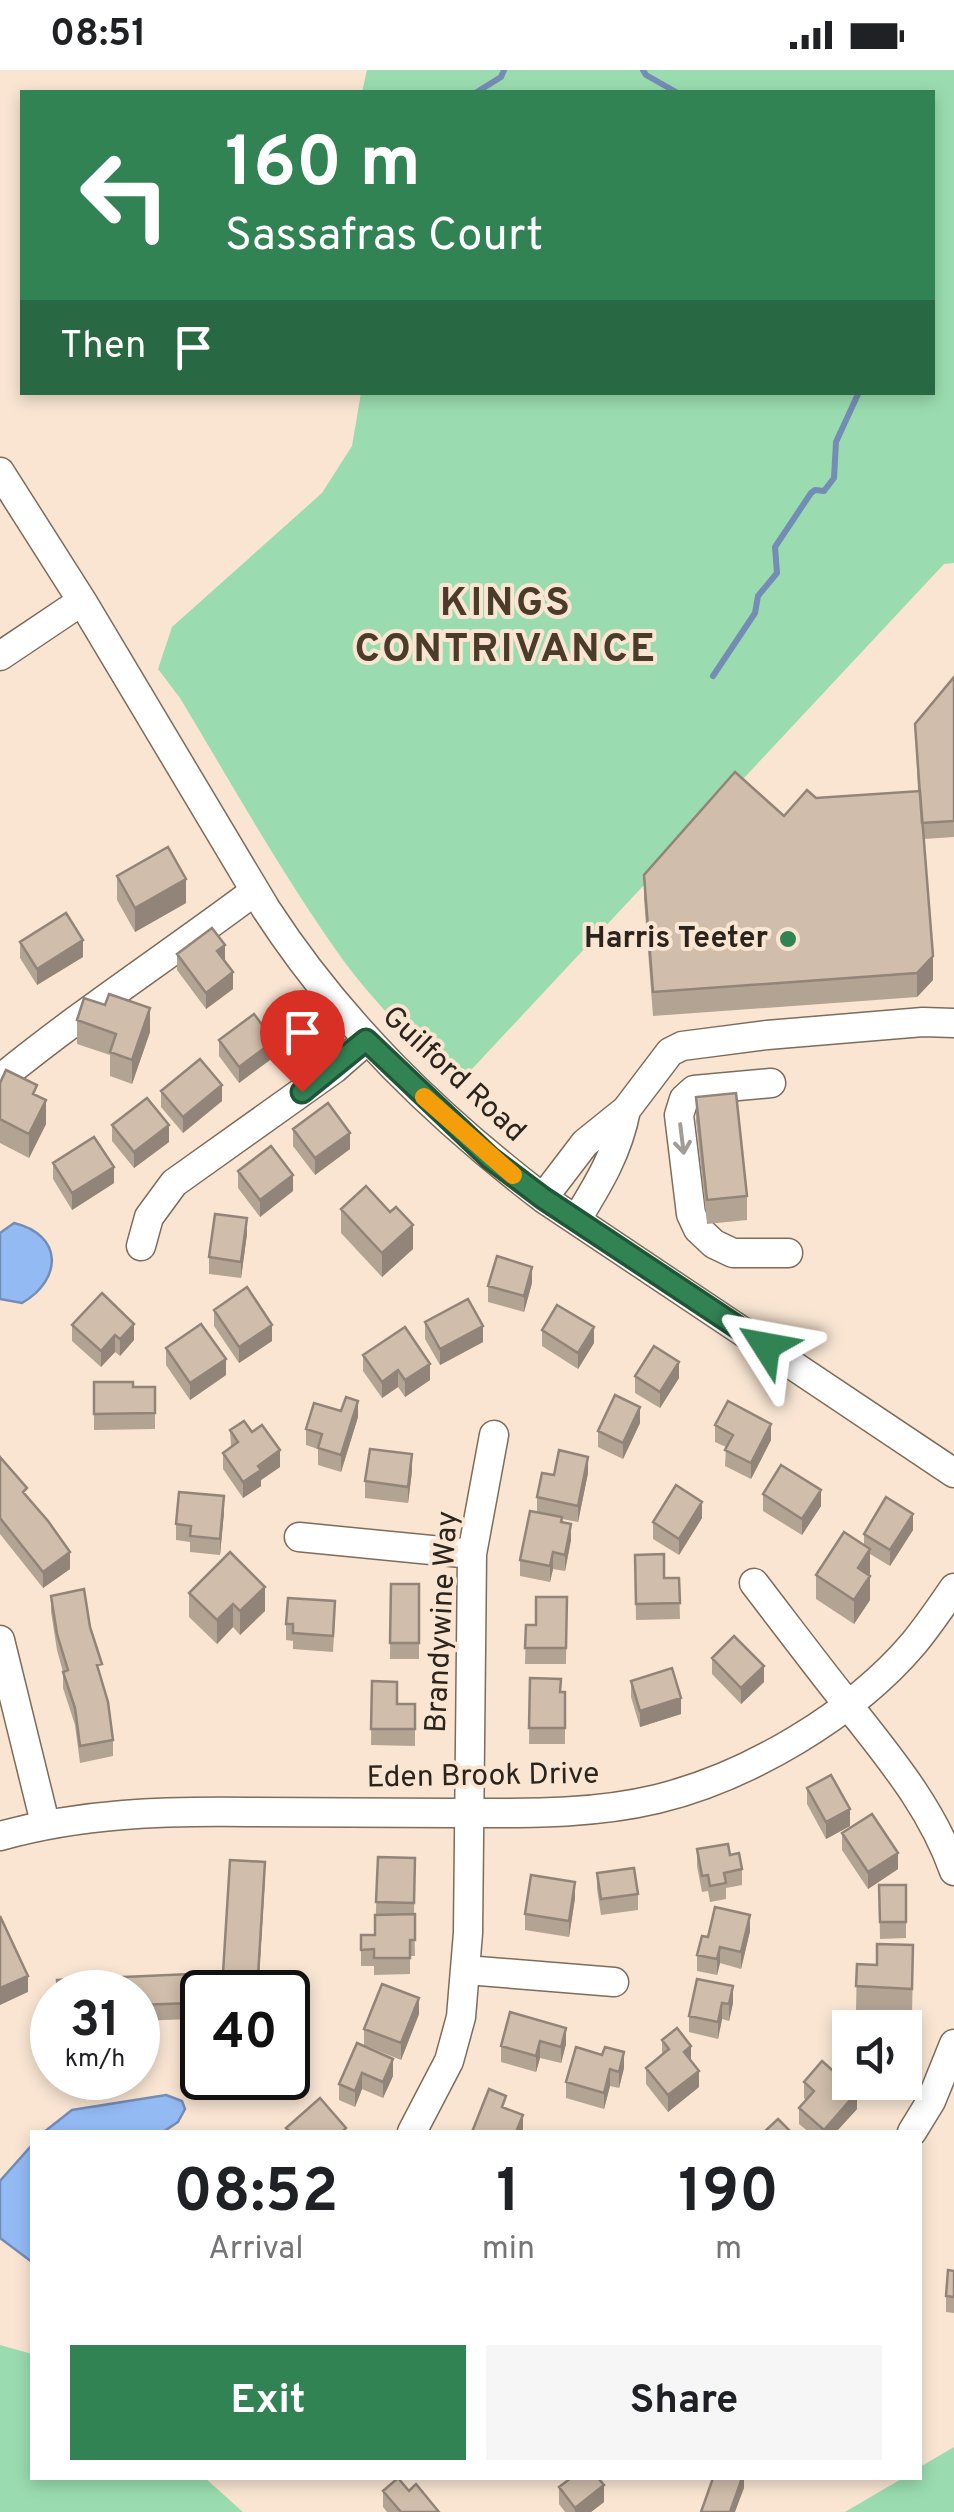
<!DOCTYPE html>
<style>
body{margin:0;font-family:Overpass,sans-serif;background:#f6f6f6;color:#202124;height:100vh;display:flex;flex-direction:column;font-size:38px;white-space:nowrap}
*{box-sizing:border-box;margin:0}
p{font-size:32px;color:#757577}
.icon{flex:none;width:55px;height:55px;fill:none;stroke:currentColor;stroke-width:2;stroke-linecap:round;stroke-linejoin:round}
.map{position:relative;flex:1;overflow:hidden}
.sheet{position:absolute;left:30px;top:2060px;width:892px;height:350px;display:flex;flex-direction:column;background:#fff;border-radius:0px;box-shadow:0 5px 15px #0003}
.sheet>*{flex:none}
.top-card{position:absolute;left:20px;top:20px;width:915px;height:305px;border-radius:0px;box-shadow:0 5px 15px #0003;background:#328354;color:#fff;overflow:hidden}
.buttons{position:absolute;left:832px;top:1940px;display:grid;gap:20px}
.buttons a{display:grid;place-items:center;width:90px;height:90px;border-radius:0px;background:#fff;box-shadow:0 5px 15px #0003;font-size:50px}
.speed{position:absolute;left:30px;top:1900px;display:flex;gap:20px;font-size:50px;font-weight:700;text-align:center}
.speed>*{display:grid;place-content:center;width:130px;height:130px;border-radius:50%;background:#fff;box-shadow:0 5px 15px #0003;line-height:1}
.speed small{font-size:25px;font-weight:400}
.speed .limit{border:5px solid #111;border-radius:15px;background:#fff;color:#111}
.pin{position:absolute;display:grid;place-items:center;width:85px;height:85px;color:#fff;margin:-102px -42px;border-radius:50% 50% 50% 0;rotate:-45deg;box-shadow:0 0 10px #0007}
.pin .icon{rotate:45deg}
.me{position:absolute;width:110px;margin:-55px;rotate:304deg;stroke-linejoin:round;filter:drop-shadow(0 0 8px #0008)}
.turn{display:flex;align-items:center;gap:35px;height:210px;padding:0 40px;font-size:45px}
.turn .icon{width:130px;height:130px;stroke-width:2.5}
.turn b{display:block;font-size:70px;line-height:85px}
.then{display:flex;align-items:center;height:95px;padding:0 40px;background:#0003;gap:20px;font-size:38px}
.eta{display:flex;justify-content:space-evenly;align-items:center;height:170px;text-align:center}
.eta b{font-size:60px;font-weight:700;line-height:70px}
.action{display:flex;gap:20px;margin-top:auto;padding:20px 40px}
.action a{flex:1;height:115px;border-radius:0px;background:#328354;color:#fff;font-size:40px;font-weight:700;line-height:115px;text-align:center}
.action a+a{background:#f6f6f6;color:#202124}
.status{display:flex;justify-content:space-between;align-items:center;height:70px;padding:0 50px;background:#fff;direction:ltr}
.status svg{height:28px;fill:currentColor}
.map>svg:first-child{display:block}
</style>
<div class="status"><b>08:51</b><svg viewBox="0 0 49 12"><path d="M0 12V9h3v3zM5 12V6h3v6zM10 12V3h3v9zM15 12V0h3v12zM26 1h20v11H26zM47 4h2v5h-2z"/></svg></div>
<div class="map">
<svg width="954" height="2442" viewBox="0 0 954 2442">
<rect width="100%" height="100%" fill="#f9e5d2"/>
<!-- green -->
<path fill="#9adcaf" d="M367 0H954V493L944 494 458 1014C417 975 377 936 343 890 283 806 233 716 180 628L158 599 172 557 322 423 352 376 361 323 932 322V22H362Z
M0 2275 32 2284V2408H205L243 2442H0Z
M954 2377V2442H845L903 2408H920V2397Z"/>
<!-- water -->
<path fill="#94baf4" stroke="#748db4" stroke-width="2.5" d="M14 1153C63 1165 63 1209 22 1233L0 1229V1163Z
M166 2025 182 2031 185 2039 178 2052 163 2062H44L72 2040Z
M32 2075V2192L0 2168V2111Z"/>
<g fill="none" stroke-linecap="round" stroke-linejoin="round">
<!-- stream -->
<path stroke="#748db4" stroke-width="6" d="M643 0 646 5 676 22
M477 22 501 7 504 0
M713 606 755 543 758 526 777 503 775 477 811 423 815 420 824 421 834 408 836 372 859 322"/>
<!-- minor casing -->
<g stroke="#7d6c5b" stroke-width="31">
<path id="minor" d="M0 402 82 531 266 839C340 953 436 1046 543 1128L954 1403
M0 586 82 531
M0 1009C82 942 171 884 255 821
M771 1013 694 1020 684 1029 679 1045 691 1144 698 1159 714 1174 733 1183H788
M543 1128 585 1073 626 1040 670 982 682 976 767 965 923 952 954 953
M577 1149C599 1113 618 1082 626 1040
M141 1176 149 1147 174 1113 334 999 367 970
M299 1467 472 1484
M754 1513C784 1552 814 1592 845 1631 886 1684 931 1735 954 1801
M0 1570 45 1753
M0 1766C82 1743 164 1741 248 1742 316 1742 385 1743 453 1743 522 1743 590 1745 657 1729 748 1707 853 1645 914 1573 928 1556 941 1537 954 1518
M466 1900 614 1912
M412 2062 449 1991 461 1947 468 1863 472 1484 494 1365
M912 2062 931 2031 954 1974"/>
</g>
<!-- minor -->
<use href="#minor" stroke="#fff" stroke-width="28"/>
</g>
<!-- wall -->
<path fill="#b3a393" d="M954 607V767L924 769 933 910 917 927 653 946 644 829V805L784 746 816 728 918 721 915 654Z
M117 806 186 833 135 862 117 830Z
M20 872 83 887 37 915 20 888Z
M177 884 225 891 233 919 206 939 177 900Z
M105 935 150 962 132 1014 110 1006V985L77 974V950Z
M219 970 274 987 239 1013 219 986Z
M0 1013 37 1026 46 1054 29 1088 0 1073Z
M161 1021 222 1031 183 1063 161 1037Z
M696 1027 747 1126V1150L707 1154 696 1051Z
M112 1055 169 1072 134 1098 112 1071Z
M293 1059 350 1079 315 1105 293 1076Z
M53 1093 114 1113 72 1140 53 1109Z
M238 1101 293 1121 260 1147 238 1118Z
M341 1139 413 1179 382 1207 341 1163Z
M247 1164 241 1208 209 1204V1187Z
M532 1213 524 1242 488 1232V1216Z
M214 1240 272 1271 239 1293 214 1256Z
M425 1252 483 1272 440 1295 425 1269Z
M72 1255 134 1270 120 1286 115 1282 101 1297 72 1271Z
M542 1260 594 1273 578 1299 542 1276Z
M166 1278 226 1305 190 1330 166 1295Z
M363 1285 430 1310 405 1327 398 1317 382 1328 363 1301Z
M635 1306 679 1308 660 1338 635 1323Z
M94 1312 133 1317H155V1359L94 1360Z
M341 1341 358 1347 341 1402 318 1395V1379L306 1375V1359Z
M640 1353 623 1389 598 1377V1361Z
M715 1355 771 1370 751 1409 725 1396 726 1377 715 1372Z
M230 1360 280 1397 261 1410V1416L243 1428 223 1399V1383L231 1377Z
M0 1387 27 1427 70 1499 43 1518 0 1464Z
M412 1401 408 1433 365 1428V1411Z
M588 1403 578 1452 562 1449 571 1470 565 1501 553 1499 550 1512 520 1506V1490L537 1442V1427L554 1405Z
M763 1424 821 1436 802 1465 763 1441Z
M224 1442 220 1485 190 1482V1472L176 1470V1454Z
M702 1448 679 1485 653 1469V1452Z
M913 1460 890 1496 870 1484V1530L854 1554 816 1529V1505L864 1475V1464Z
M635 1485 664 1508H679L680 1549 636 1550Z
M391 1514H419V1589H390Z
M189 1523 265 1541 240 1565 233 1557 217 1574 189 1547Z
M51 1526 90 1557 113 1670V1686L80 1693 75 1655 63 1618V1602L57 1580 51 1542Z
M567 1527 566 1594H525L526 1555H536Z
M335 1548 333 1582 293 1579V1571L286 1570V1554Z
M712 1588 764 1612 741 1634 712 1604Z
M530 1608 560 1622H565V1674H529Z
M372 1611 397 1634H415V1676L371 1675Z
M631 1611 681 1644 640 1657 631 1627Z
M807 1718 850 1756 826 1769 807 1734Z
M842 1763 898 1799 868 1819 842 1780Z
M697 1779 730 1785 742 1799V1815L726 1818V1829L710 1832 708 1821 702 1822 697 1796Z
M378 1787 415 1788 414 1844 415 1886H410V1904L374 1905V1896H361V1865H375Z
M597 1803 638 1824V1840L601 1845 597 1819Z
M265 1808 258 1922 223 1920V1903Z
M879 1815H906V1868L880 1869Z
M575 1828 569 1867 525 1860V1844Z
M750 1861 741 1899 720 1893 717 1905 697 1901V1885L708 1867Z
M857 1894 913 1899 912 1943 856 1940Z
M190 1904 191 1949 138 1951V1922Z
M697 1909 733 1933 729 1951 722 1949 718 1969 689 1962V1946Z
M510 1942 566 1974 561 1993 540 1988 536 2002 501 1992V1976Z
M419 1944 401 1990 364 1975V1959Z
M662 1970 691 1991 699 2017 668 2042 646 2014V1998L662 1985Z
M357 1973 393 2006 383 2028 362 2019 355 2037 339 2030V2014Z
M602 1985 624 1998 619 2018 610 2016 604 2039 566 2028V2012Z
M850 1990V2012L847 2011V1994Z
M804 2012 857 2039 836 2062H809L799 2054V2038L806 2030 804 2028Z
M850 2012H878L870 2025Z
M954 2201V2243L946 2242V2226Z
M559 2417 604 2432 591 2442H565L559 2434Z
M383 2421H409L439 2442H387L383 2437Z"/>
<!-- shaded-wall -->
<path fill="#928478" d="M186 809V833L135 862V838Z
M83 870V887L37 915V899Z
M225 875V891L217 881Z
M933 886V910L917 927V903Z
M233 902V919L206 939V923Z
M150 938V962L132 1014V990Z
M274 971V987L239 1013V997Z
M222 1015V1031L183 1063V1047Z
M46 1030V1054L29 1088V1064Z
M169 1055V1072L134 1098V1082Z
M350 1063V1079L315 1105V1088Z
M114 1097V1113L72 1140V1123Z
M293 1105V1121L260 1147V1130Z
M247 1148V1164L241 1208V1192Z
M413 1155V1179L382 1207V1183Z
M532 1197V1213L524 1242V1226Z
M134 1254V1270L120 1286V1269Z
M272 1255V1271L239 1293V1277Z
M483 1256V1272L440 1295V1279Z
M594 1257V1273L578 1299V1283Z
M115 1265V1282L101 1297V1281Z
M226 1289V1305L190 1330V1313Z
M679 1292V1308L660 1338V1322Z
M430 1294V1310L405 1327V1310Z
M398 1300V1317L382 1328V1312Z
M358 1331V1347L341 1402V1385Z
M640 1337V1353L623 1389V1373Z
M771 1354V1370L751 1409V1393Z
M280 1380V1397L261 1410V1416L243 1428V1412L258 1396Z
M412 1384V1401L408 1433V1417Z
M588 1387V1403L578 1452V1436Z
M821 1420V1436L802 1465V1449Z
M224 1426V1442L220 1485V1469Z
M702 1432V1448L679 1485V1469Z
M913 1444V1460L890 1496V1480Z
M571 1454V1470L565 1501V1485Z
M870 1479V1503L858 1522V1498Z
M70 1482V1499L43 1518V1502Z
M553 1482V1499L550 1512V1496Z
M870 1506V1530L854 1554V1530Z
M265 1517V1541L240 1565V1541Z
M233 1534V1557L217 1574V1550Z
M764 1596V1612L741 1634V1618Z
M681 1628V1644L640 1657V1641Z
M850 1739V1756L826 1769V1752Z
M898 1783V1799L868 1819V1802Z
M265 1792V1808L258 1922V1906Z
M575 1812V1828L569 1867V1851Z
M750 1845V1861L741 1899V1882Z
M720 1877V1893L717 1905V1889Z
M28 1906V1922L0 1935V1918Z
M733 1916V1933L729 1951V1934Z
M419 1928V1944L401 1990V1973Z
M722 1933V1949L718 1969V1952Z
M566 1958V1974L561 1993V1977Z
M540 1971V1988L536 2002V1986Z
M691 1976V1992L684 1982Z
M624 1982V1998L619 2018V2002Z
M393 1989V2006L383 2028V2012Z
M610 1999V2016L604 2039V2023Z
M699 2001V2017L668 2042V2025Z
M362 2003V2019L355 2037V2021Z
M870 2012H878L870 2025Z
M857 2022V2039L836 2062H824V2060Z
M523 2045V2062H516Z
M742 2408H744V2418L735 2442H730Z
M604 2415V2432L591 2442H575V2438Z"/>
<!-- building -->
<path fill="#d0bdab" stroke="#928478" stroke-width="2.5" d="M954 607V751L922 753 915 654Z
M735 702 784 746 807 720 816 728 920 721 933 886 917 903 653 922 644 805Z
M168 777 186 809 135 838 117 806Z
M66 843 83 870 37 899 20 872Z
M212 858 225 875 217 881 233 902 206 923 177 884Z
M109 924 150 938 132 990 110 982 116 964 77 950 84 928 105 935Z
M254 944 274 971 239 997 219 970Z
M200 989 222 1015 183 1047 161 1021Z
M6 1000 37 1015 33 1024 46 1030 29 1064 0 1049V1013Z
M736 1023 747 1126 707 1130 696 1027Z
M147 1028 169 1055 134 1082 112 1055Z
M328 1033 350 1063 315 1088 293 1059Z
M94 1067 114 1097 72 1123 53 1093Z
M271 1076 293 1105 260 1130 238 1101Z
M366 1116 390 1142 396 1137 413 1155 382 1183 341 1139Z
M215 1144 247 1148 241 1192 209 1187Z
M497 1186 532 1197 524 1226 488 1216Z
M247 1217 272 1255 239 1277 214 1240Z
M102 1223 134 1254 120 1269 115 1265 101 1281 72 1255Z
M468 1229 483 1256 440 1279 425 1252Z
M557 1235 594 1257 578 1283 542 1260Z
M201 1254 226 1289 190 1313 166 1278Z
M405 1257 430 1294 405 1310 398 1300 382 1312 363 1285Z
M654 1276 679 1292 660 1322 635 1306Z
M94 1312H133V1317H155V1343L94 1344Z
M615 1325 640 1337 623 1373 598 1361Z
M346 1327 358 1331 341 1385 318 1378 322 1364 306 1359 314 1333 341 1341Z
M728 1331 771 1354 751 1393 725 1380 733 1365 715 1355Z
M244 1351 252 1362 262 1355 280 1380 258 1396 261 1400 243 1412 223 1383 238 1372 230 1360Z
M370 1379 412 1384 408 1417 365 1411Z
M559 1380 588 1387 578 1436 537 1427 542 1403 554 1405Z
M0 1387 27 1418 23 1422 48 1451 70 1482 43 1502 0 1448Z
M781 1395 821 1420 802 1449 763 1424Z
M676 1415 702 1432 679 1469 653 1452Z
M179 1422 224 1426 220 1469 190 1466 191 1456 176 1454Z
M886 1427 913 1444 890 1480 864 1464Z
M530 1441 562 1447 561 1452 571 1454 565 1485 553 1482 550 1496 520 1490Z
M844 1462 870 1479 858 1498 870 1506 854 1530 816 1505Z
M230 1482 265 1517 240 1541 233 1534 217 1550 189 1523Z
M664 1484V1508H679L680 1533 636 1534 635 1485Z
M391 1514H419V1573H390Z
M84 1519 90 1557 102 1594 97 1595 108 1632 113 1670 80 1676 75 1638 63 1602 68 1600 57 1564 51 1526Z
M536 1527H567L566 1578H525L526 1555H536Z
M288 1528 335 1531 333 1566 293 1563V1554H286Z
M734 1566 764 1596 741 1618 712 1588Z
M672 1598 681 1628 640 1641 631 1611Z
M530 1608 561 1609 560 1622H565V1658H529Z
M372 1611 397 1612V1634H415V1659H371Z
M831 1705 850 1739 826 1752 807 1718Z
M872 1744 898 1783 868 1802 842 1763Z
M728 1774 730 1785 739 1783 742 1799 724 1803 726 1813 710 1816 708 1805 702 1806 697 1779Z
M378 1787 415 1788 414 1833 376 1832Z
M230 1790 265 1792 258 1906 223 1903Z
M634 1798 638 1824 601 1829 597 1803Z
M531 1805 575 1812 569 1851 525 1844Z
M879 1815H906V1852H880Z
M715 1837 750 1845 741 1882 720 1877 717 1889 697 1885 702 1866 708 1867Z
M415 1844V1870H410V1888H374V1879L361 1880V1865H375V1845Z
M0 1846 28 1906 0 1918Z
M877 1874 913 1875 912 1919 856 1916 857 1894 877 1895Z
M190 1904 191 1933 138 1935V1922H58L57 1910Z
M697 1909 733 1916 729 1934 722 1933 718 1952 689 1946Z
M382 1914 419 1928 401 1973 364 1959Z
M510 1942 566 1958 561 1977 540 1971 536 1986 501 1976Z
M877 1946 896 1958H870Z
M677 1958 691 1976 684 1982 699 2001 668 2025 646 1998 669 1979 662 1970Z
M357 1973 393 1989 383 2012 362 2003 355 2021 339 2014Z
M576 1977 602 1985 605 1977 624 1982 619 2002 610 1999 604 2023 566 2012Z
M822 1991 857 2022 824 2060 799 2038 814 2021 804 2012Z
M489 2019 506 2026 502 2037 523 2045 516 2062H472Z
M320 2028 346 2058 342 2062H290L286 2058Z
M778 2049 791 2062H764Z
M948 2200 954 2201V2227L946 2226Z
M398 2408 409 2421 416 2414 439 2442H401L383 2421Z
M571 2408H598L604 2415 575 2438 559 2417Z
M713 2408H742L730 2442H701Z"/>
<!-- one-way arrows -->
<defs><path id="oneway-shaft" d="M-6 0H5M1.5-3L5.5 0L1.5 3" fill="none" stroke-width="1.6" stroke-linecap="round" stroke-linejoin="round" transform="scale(2.5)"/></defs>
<use stroke="#a09c99" href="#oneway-shaft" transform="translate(682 1069) rotate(83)"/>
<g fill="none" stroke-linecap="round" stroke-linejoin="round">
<!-- route casing -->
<g stroke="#205537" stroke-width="25">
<path id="route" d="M302 1022 366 970 490 1088 543 1128 766 1276"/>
</g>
<!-- route -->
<use href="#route" stroke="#328354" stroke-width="18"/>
<!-- slow -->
<path stroke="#f59e0b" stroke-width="18" d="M424 1027 513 1105"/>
</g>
<!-- markers -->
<circle fill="#328354" stroke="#f9e5d2" stroke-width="4" cx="788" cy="869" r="10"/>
<g text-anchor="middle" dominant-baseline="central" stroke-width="8" stroke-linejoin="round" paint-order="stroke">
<!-- poi labels -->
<g font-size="30" font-weight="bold" fill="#2b241d" stroke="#f9e5d2" text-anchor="end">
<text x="768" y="869">Harris Teeter</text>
</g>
<!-- street labels -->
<g font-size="30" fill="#2b241d" stroke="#f9e5d2">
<text transform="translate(453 1005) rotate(43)">Guilford Road</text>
<text transform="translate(443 1552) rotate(-87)">Brandywine Way</text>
<text transform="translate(483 1707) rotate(-1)">Eden Brook Drive</text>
</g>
<!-- district labels -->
<g font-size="40" font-weight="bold" letter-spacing="2.5" fill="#4a3b2b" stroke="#f9e5d2">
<text x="506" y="535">KINGS<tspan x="506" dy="46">CONTRIVANCE</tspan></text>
</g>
</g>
</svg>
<div class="buttons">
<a><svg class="icon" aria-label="sound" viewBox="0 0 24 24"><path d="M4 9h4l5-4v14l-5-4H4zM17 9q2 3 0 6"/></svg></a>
</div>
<div class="speed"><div>31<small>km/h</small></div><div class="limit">40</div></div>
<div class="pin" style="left:302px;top:1022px;background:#d93025"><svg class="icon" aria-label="arrive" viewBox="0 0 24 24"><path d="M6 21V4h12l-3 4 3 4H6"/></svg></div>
<svg class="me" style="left:766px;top:1276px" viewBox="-20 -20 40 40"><path d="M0-17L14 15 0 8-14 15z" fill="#328354" stroke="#fff" stroke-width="4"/></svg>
<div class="top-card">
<div class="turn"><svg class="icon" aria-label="left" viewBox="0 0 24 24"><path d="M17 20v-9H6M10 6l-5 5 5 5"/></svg><div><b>160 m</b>Sassafras Court</div></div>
<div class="then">Then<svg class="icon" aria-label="arrive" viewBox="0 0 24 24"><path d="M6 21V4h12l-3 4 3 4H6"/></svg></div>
</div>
<section class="sheet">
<div class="eta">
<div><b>08:52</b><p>Arrival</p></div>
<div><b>1</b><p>min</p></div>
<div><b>190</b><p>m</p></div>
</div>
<div class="action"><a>Exit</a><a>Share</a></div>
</section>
</div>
